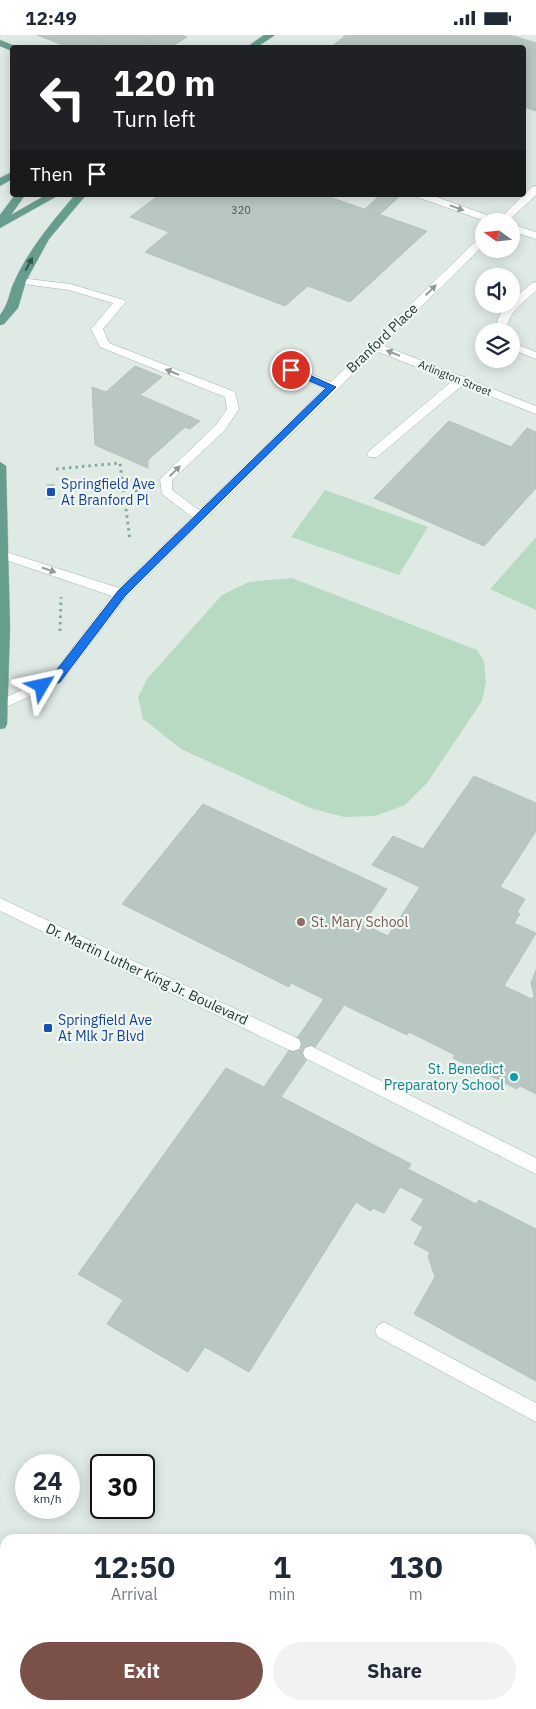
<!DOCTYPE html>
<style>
body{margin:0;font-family:"IBM Plex Sans",sans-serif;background:#f2f2f3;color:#1f2937;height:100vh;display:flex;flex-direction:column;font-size:19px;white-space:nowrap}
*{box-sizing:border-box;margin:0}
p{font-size:16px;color:#747a83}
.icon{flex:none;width:28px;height:28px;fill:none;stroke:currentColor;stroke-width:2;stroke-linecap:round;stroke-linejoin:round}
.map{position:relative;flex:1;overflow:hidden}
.details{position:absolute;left:0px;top:1499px;width:536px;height:176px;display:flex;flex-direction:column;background:#fff;border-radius:15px 15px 0 0;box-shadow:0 2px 12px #0003}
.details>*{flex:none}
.hud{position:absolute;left:10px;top:10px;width:516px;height:152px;border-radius:5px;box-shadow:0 2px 12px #0003;background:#202124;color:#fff;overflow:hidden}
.needle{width:32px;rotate:285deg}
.buttons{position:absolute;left:475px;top:178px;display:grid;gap:10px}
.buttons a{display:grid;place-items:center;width:45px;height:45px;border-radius:50%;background:#fff;box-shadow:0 2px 12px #0003;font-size:25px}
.speed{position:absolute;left:15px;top:1419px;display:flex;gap:10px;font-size:25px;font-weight:700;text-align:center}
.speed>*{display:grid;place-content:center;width:65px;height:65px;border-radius:50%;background:#fff;box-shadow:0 2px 12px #0003;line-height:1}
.speed small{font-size:12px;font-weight:400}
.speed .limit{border:2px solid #111;border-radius:8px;background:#fff;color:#111}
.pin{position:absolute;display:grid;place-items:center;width:42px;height:42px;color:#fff;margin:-21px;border:2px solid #fff;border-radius:50%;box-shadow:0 1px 5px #0007}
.me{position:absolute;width:55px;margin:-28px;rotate:54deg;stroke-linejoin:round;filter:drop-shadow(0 0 4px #0008)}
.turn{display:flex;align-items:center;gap:18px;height:105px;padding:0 20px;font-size:22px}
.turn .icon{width:65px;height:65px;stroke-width:2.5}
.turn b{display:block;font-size:35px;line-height:42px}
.then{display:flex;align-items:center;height:48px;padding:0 20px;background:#0003;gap:10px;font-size:19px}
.eta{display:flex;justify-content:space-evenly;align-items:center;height:85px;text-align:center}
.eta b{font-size:30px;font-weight:700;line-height:35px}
.button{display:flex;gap:10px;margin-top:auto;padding:10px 20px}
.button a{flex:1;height:58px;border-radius:30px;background:#7a5049;color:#fff;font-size:20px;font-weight:700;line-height:58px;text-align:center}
.button a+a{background:#f2f2f3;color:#1f2937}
.status{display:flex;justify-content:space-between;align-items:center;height:35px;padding:0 25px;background:#fff;direction:ltr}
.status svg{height:14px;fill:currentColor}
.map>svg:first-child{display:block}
</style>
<div class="status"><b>12:49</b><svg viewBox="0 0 49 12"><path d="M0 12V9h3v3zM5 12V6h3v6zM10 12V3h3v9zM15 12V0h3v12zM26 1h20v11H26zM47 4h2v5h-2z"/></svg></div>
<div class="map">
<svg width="536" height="1674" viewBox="0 0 536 1674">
<rect width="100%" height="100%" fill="#e0eae5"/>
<!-- green -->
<path fill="#b9dac2" d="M325 455 428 492 399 540 291 502Z
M536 502V575L490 554Z
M292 543 477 615 484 626 486 647 482 666 427 748 405 770 375 781 344 782 310 773 181 714 143 684 138 662 147 644 222 560 249 547Z"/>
<!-- building -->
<path fill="#b8c7c1" stroke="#b3c3bc" d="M37 0H85L116 12H68Z
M85 0H133L165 12H116Z
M133 0H181L187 2 171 12H165Z
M346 0H510L536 8V76L524 72V12H331Z
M159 160H324L427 196 350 267 308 251 285 271 145 217 169 197 130 182Z
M380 160H401L379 180 365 174Z
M135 331 162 342 140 360 200 386 190 394 185 392 148 425V433L95 410 92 352 106 357Z
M449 386 511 412 527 393 536 397V453L484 511 374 463Z
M54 449V463L48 464 47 450Z
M474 741 536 768V796L500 852 525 864 517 877 520 879 514 888 536 898 504 951 532 964 534 961 531 948 536 935V1059L520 1051 517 1054 453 1023 455 1020 409 997 407 1000 344 970 281 1062 411 1129 408 1134 476 1169 479 1165 536 1194V1346L414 1279 435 1242 428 1221 430 1217 414 1209 423 1192 411 1185 424 1164 400 1152 384 1178 373 1173 371 1176 356 1167 249 1337 205 1312 188 1337 107 1289 123 1265 78 1239 226 1033 264 1052 324 964 291 948 289 952 122 869 203 769 387 854 363 889 388 901 420 852 372 830 393 801 423 814Z
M137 1670H315L321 1674H135Z
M345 1670H362L369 1674H343Z"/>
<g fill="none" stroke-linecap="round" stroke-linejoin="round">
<!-- secondary-tunnel -->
<path stroke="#bac7c1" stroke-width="18" stroke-dasharray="18 9" stroke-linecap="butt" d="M293 1009 311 1018"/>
<!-- lane casing -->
<g stroke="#a3b1ac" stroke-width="1">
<path id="lane" d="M20 243 70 249 124 265 126 267 124 269 103 294 109 308 235 357 239 374 224 396 172 445V455L204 479 206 482 204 485H196L162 459 160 444 216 390 227 374 225 362 100 312 91 294 113 268 69 255 16 248 14 246 16 244Z
M536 247V256C523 267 508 278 506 296H496C495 274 518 261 532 248Z
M511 307 536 317V324L511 314Z
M291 331 336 349 338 352 332 356 328 355 287 338 285 335Z
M461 341 465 342 467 345 465 348 377 422H369L367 419 369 416 457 342Z
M384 1287 536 1368V1387L378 1302 375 1296 378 1290Z"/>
</g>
<!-- street casing -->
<g stroke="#a3b1ac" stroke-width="1">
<path id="street" d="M536 151V160L508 186H497L532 152Z
M484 201V210L382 310 536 371V379L376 316 126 562 61 647 0 675V665L51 641 112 561 0 523V515L119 553 480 202Z"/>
</g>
<!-- secondary casing -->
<g stroke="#a0b5ad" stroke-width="1">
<path id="secondary" d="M416 160H431L498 184 499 186H485L417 162Z
M511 189 536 197V204L511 196Z
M0 863 299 1004 301 1009 299 1014 293 1016 287 1014 0 876Z
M311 1011 536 1123V1139L305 1023 303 1018 305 1013Z"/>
</g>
<!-- primary casing -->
<g stroke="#bdc4c2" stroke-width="1">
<path id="primary" d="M264 0H275L257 12H247Z
M0 5 15 11 16 12H12V16L0 11Z
M12 137V144L0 151V143Z
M15 160H25L11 180 46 160H59L0 193V180Z
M75 160H86L49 204 26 246 18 273 4 289 0 290V280C9 269 9 257 15 245 30 213 52 187 75 160Z
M0 427 6 431 10 592 7 689 5 693 0 694Z"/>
</g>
<!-- path -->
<path stroke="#82ac9e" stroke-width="3" stroke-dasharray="2.5 4" stroke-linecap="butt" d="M56 434 120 428 130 505
M126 466 141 452
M60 596 61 562"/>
<!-- lane -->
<use href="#lane" fill="#fff" fill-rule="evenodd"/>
<!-- street -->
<use href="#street" fill="#fff" fill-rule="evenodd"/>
<!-- secondary -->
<use href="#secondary" fill="#fff" fill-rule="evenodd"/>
<!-- primary -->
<use href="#primary" fill="#669d8f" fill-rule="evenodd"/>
</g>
<!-- one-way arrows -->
<defs><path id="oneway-solid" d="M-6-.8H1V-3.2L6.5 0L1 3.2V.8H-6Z" transform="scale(1.25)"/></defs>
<g fill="#909c99">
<use href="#oneway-solid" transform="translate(457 173) rotate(20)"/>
<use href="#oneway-solid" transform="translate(431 255) rotate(-44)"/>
<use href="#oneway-solid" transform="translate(393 318) rotate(-158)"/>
<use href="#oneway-solid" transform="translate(172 337) rotate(-158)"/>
<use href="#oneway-solid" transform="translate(175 436) rotate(-45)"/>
<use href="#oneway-solid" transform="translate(49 535) rotate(19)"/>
</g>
<use fill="#33524a" href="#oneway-solid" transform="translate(29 229) rotate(-62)"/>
<!-- route -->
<path fill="#1a73e8" stroke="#114b97" d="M288 333H294L336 352 125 561 60 647 46 653H39L37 651 52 641 118 556 326 353 288 337Z"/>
<!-- markers -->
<g fill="#1a4fb4" stroke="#f0f7f3" stroke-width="2">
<rect x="46" y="452" width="10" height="10" rx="2.5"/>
<rect x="43" y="988" width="10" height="10" rx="2.5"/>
</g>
<circle fill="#8d6e63" stroke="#f0f7f3" stroke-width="2" cx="301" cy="887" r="5"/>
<circle fill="#0f9aa8" stroke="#f0f7f3" stroke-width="2" cx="514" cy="1042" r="5"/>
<g text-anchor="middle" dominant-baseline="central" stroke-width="4.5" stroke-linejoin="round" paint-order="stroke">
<!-- number labels -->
<g font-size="11" fill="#485c56">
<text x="241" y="175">320</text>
</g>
<!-- far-street labels -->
<g font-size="11" fill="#223933" stroke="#f0f7f3">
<text transform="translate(455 343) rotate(22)">Arlington Street</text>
</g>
<!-- street labels -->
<g font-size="14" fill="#223933" stroke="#f0f7f3">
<text transform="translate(382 303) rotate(-44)">Branford Place</text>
<text transform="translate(147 939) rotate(25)">Dr. Martin Luther King Jr. Boulevard</text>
</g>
<!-- transit labels -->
<g font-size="14" fill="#164399" stroke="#f0f7f3" text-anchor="start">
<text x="61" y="449">Springfield Ave<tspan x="61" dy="16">At Branford Pl</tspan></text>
<text x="58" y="985">Springfield Ave<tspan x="58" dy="16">At Mlk Jr Blvd</tspan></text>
</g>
<!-- education labels -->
<g font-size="14" fill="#785e54" stroke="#f0f7f3" text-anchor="start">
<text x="311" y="887">St. Mary School</text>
</g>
<!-- culture labels -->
<g font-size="14" fill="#0d838f" stroke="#f0f7f3" text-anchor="end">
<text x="504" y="1034">St. Benedict<tspan x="504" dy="16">Preparatory School</tspan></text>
</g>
</g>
</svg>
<div class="buttons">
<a><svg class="needle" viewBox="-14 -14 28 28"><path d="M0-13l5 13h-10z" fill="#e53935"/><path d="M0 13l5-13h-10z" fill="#747a83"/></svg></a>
<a><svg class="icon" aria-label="sound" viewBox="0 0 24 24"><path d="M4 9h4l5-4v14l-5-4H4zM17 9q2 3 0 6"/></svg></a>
<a><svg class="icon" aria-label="layers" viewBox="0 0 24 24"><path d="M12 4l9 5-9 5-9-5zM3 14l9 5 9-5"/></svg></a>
</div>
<div class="speed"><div>24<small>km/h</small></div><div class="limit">30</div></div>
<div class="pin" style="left:291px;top:335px;background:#d93025"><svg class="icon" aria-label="arrive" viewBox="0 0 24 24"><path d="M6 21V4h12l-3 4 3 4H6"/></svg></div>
<svg class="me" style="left:42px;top:651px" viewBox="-20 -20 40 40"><path d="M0-17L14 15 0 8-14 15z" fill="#1a73e8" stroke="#fff" stroke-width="4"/></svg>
<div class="hud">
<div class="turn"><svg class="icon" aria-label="left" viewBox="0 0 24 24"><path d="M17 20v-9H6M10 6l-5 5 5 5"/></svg><div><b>120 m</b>Turn left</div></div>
<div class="then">Then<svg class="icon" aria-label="arrive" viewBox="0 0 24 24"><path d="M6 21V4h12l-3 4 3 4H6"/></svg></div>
</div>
<section class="details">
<div class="eta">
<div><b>12:50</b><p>Arrival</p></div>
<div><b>1</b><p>min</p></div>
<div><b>130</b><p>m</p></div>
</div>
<div class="button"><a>Exit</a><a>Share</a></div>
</section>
</div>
